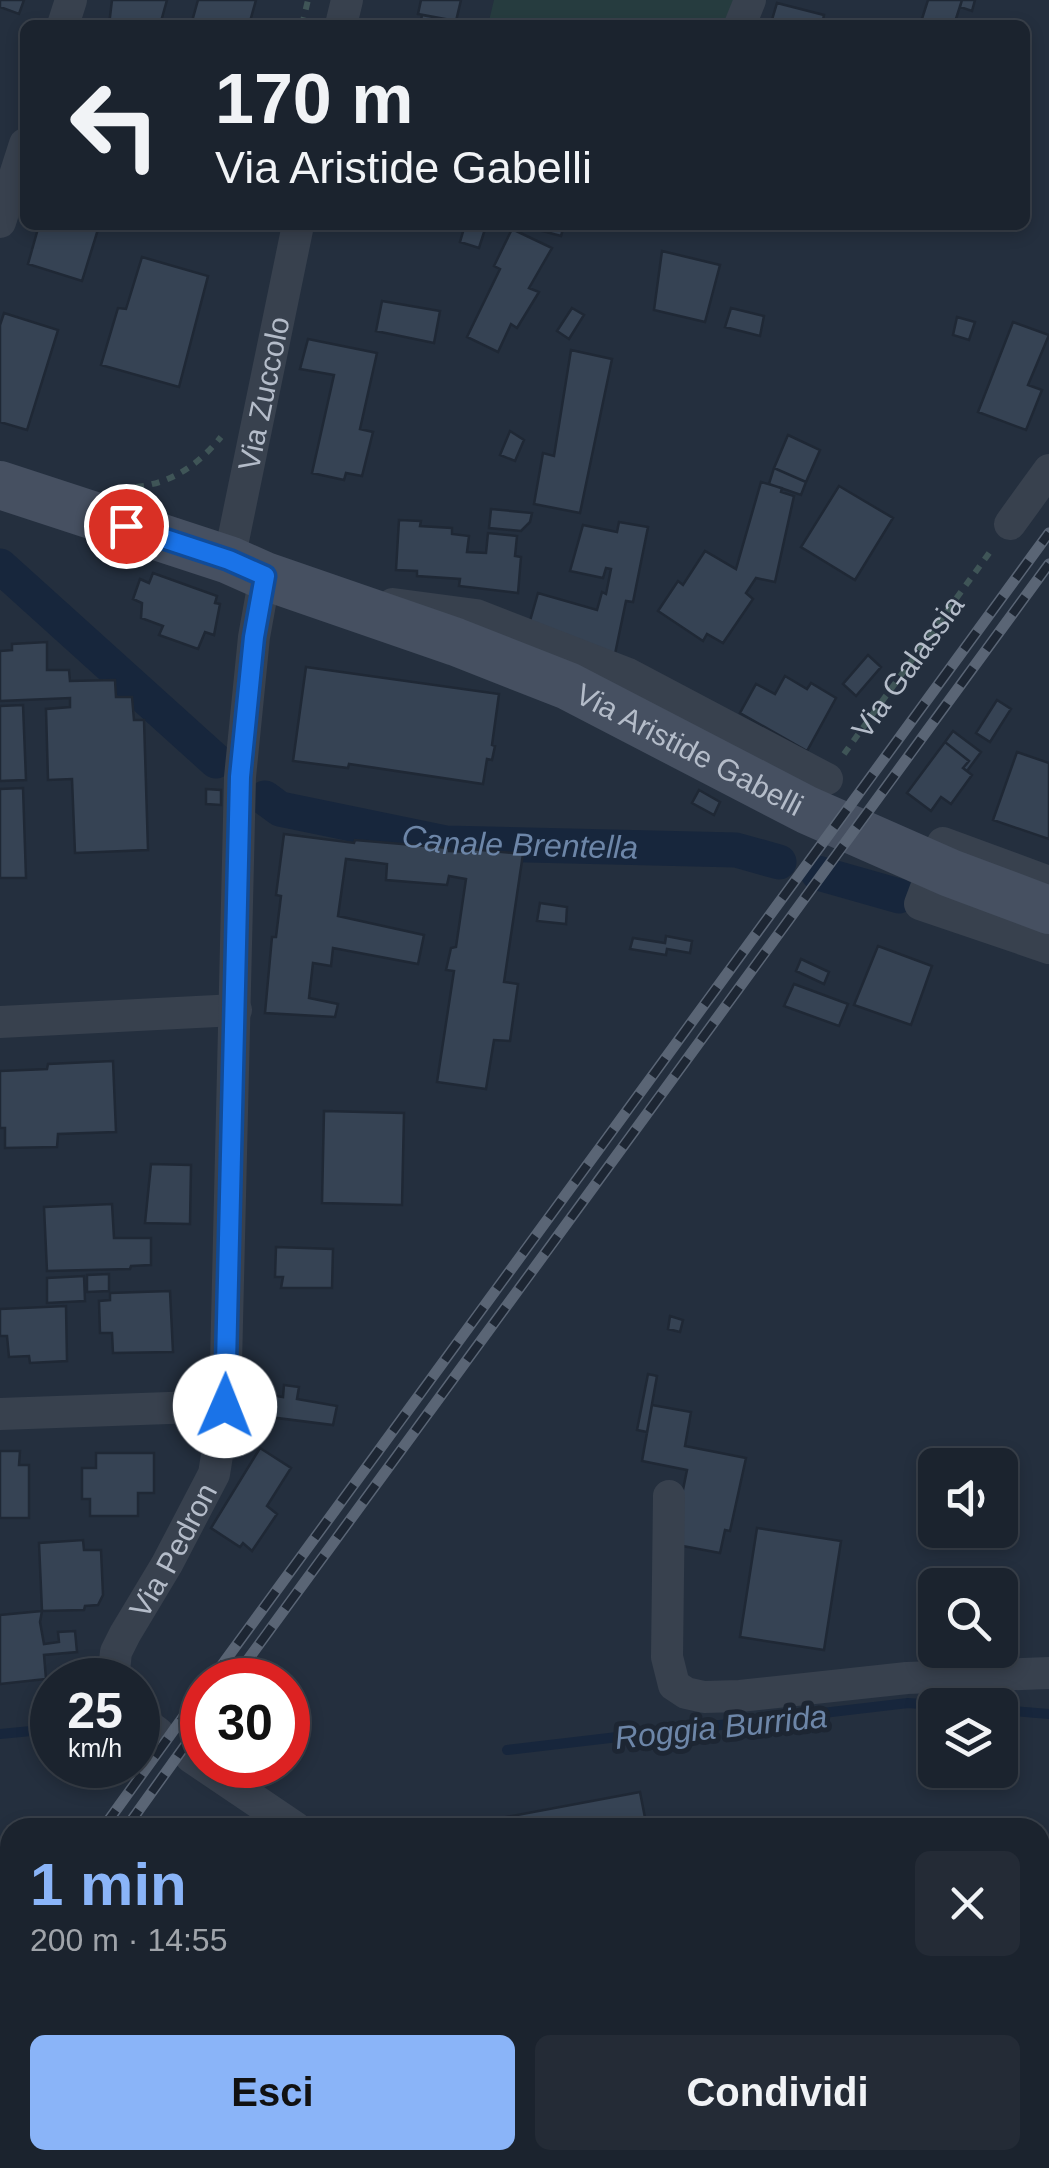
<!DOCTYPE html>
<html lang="it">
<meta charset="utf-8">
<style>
body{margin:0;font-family:Helvetica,sans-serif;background:#242b36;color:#f1f3f6;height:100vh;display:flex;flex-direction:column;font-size:38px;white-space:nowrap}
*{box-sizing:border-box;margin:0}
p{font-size:32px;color:#a0a4aa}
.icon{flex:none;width:55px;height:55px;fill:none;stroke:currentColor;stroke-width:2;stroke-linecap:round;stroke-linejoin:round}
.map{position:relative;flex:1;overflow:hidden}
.panel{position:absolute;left:0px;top:1818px;width:1050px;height:352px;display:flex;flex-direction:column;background:#1b232e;border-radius:30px 30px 0 0;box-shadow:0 5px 15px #0003,0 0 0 2px #39404a}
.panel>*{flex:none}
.guide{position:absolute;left:20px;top:20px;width:1010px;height:210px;border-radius:15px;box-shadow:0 5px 15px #0003,0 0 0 2px #39404a;background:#1b232e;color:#f1f3f6;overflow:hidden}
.tools{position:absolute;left:918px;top:1448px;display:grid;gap:20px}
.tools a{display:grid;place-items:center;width:100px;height:100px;border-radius:15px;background:#1b232e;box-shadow:0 5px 15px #0003,0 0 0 2px #39404a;font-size:50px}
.speed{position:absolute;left:30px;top:1658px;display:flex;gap:20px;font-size:50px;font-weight:700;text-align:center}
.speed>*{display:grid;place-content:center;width:130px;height:130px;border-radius:50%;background:#1b232e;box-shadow:0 5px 15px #0003,0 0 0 2px #39404a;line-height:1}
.speed small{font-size:25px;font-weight:400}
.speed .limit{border:15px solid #d22;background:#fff;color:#111}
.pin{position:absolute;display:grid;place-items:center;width:85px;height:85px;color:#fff;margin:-42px;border:5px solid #fff;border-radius:50%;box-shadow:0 2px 10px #0007}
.me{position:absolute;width:110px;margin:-55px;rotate:1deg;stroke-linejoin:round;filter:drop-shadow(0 0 8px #0008)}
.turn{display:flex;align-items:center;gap:35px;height:210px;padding:0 30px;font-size:45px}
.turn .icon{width:130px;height:130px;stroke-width:2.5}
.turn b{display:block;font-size:70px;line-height:85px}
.round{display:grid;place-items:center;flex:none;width:105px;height:105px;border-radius:15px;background:#242b36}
.head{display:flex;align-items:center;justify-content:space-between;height:170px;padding:0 30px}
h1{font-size:60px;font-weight:700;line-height:75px;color:#8ab4f8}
.action{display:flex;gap:20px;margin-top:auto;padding:20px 30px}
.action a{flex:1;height:115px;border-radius:15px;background:#8ab4f8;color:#111;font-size:40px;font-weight:700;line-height:115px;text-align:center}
.action a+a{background:#242b36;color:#f1f3f6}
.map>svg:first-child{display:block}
</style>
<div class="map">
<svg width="1049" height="2168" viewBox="0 0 1049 2168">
<rect width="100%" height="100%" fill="#242f3e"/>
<!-- green -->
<path fill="#263c3f" d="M494 0H735L726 25H488Z
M1049 2066V2168H1000L999 2163 1007 2160H1040V2068Z
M688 2160H920L921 2168H683Z"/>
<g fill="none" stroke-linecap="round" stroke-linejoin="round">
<!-- stream -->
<path stroke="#17263c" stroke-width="10" d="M1000 1710 1049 1714
M0 1734 52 1729
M507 1750 908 1703 935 1705"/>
<!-- canal -->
<g stroke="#17263c" stroke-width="35">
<path d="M0 566 216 761"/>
<path id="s1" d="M265 798 280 809 445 843 736 850 779 862"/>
<path d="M818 873 899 896"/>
</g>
</g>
<!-- building -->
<path fill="#364354" stroke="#1f2835" stroke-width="2.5" d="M0 0H24L19 14 0 7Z
M112 0H167L160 25H109Z
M198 0H256L249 25H191Z
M421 0H461L456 21 418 14Z
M928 0H962L954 25H920Z
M962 0H975L972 11 960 7Z
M777 3 824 15 822 25H766L771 23Z
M422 15 450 20 449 25H420Z
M39 225 99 226 82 281 28 264Z
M465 225 486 226 479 248 460 242Z
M520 225H564L561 236Z
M512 229 552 248 529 288 539 292 517 328 511 324 498 352 467 337 500 269 494 266Z
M662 251 720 265 705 322 654 310Z
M142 257 208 276 179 387 101 365 118 308 126 309Z
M382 301 440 311 434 343 376 331Z
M572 308 584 315 569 339 557 331Z
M731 308 764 316 760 336 725 327Z
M4 313 58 330 27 430 0 422V325Z
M957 317 975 322 969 340 953 335Z
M1013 322 1049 335 1028 385 1042 390 1026 430 978 412Z
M308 339 377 353 360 429 373 432 362 476 346 473 344 480 312 473 334 375 300 369Z
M571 350 612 359 580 513 534 504 543 453 554 456Z
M510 431 524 440 515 461 500 455Z
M788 435 820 450 806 482 774 468Z
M774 468 806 482 801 495 769 484Z
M761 482 782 488 781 492 794 496 775 582 756 578 746 593 753 599 723 643 707 634 703 641 658 611 678 581 683 585 705 551 736 569Z
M839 486 893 518 855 580 801 547Z
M491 509 532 513 530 522 521 531 489 528Z
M399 520 421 521 420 526 452 528V534L469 536 467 552 486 553 488 533 517 536 515 556 521 557 518 593 459 586 460 579 417 576V571L396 570Z
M619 522 648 527 633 602 626 601 615 654 528 628 538 593 597 610 602 592 606 594 611 569 606 568 603 578 570 571 583 525 617 532Z
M153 573 217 596 215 603 220 604 214 635 205 632 198 649 159 635 163 626 141 618 142 603 133 599 140 579 149 583Z
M47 642V670H69L70 681 115 680 116 697H132L134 720H144L148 850 75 853 72 779 48 780 46 709 70 707V698L0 701V651L12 650V644Z
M868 655 881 667 856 696 843 684Z
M306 667 499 694 492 745 495 746 492 760 487 759 483 784 349 764 348 768 293 761Z
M785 676 807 689 811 683 836 698 807 751 740 713 756 684 775 694Z
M997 700 1011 709 990 742 976 733Z
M23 705 26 780 0 781V706Z
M953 731 981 752 967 771 963 768 969 761 945 742Z
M945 742 969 761 963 768 972 775 951 804 941 797 931 811 907 793Z
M1017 752 1049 763V839L993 820Z
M23 788 26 878H0V789Z
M206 789 221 790V805L206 804Z
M699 790 720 802 714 815 692 803Z
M284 834 354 843 355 840 449 848V851L470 852V849L523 854 504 982 518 984 510 1041 494 1040 486 1089 437 1082 454 971 446 970 451 948 456 947 466 879 449 876 447 885 386 880 387 864 346 859 338 916 424 935 418 964 333 948 331 966 313 963 309 998 338 1004 335 1017 265 1013 272 937H276L281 896 276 895Z
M540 903 567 907 566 924 537 921Z
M666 936 692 941 690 953 667 949 666 955 630 949 633 938 665 943Z
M878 946 932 966 911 1025 854 1005Z
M801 959 829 972 824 984 796 971Z
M794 984 848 1004 839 1026 784 1006Z
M113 1061 116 1132 58 1134 57 1147 5 1148V1128H0V1071L47 1069 48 1064Z
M324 1111 404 1113 402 1205 322 1203Z
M151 1164 191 1165 190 1224 145 1223Z
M112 1204 114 1238H151V1265L131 1266 130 1269 47 1271 44 1207Z
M276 1247 333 1249 332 1288H281L283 1277H275Z
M109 1274V1291L87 1292V1275Z
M84 1276 85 1301 47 1303V1278Z
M170 1291 173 1352 113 1353 112 1333H100L99 1301 110 1300V1293Z
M66 1306 67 1361 30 1363 29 1356 9 1357 7 1336H0V1309Z
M670 1316 683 1320 680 1332 668 1329Z
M648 1374 657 1376 647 1432 637 1430Z
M284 1385 299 1387 297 1399 337 1406 333 1425 253 1415 257 1393 283 1397Z
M652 1405 691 1412 685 1446 746 1458 730 1531 725 1530 720 1553 672 1544 687 1470 642 1461Z
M260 1448 291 1468 267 1506 277 1514 252 1551 243 1543 240 1547 211 1528Z
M0 1451H20L19 1465H29V1518H0Z
M96 1453H154V1493H138V1516H90V1499H82V1468H96Z
M757 1528 841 1541 824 1650 740 1637Z
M83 1540 84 1550H101L103 1595 98 1605 85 1606 84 1610 42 1611 39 1543Z
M42 1611 40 1622 44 1644 59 1642 58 1632 75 1631 77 1652 44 1655 46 1679 0 1684V1615Z
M640 1792 647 1828H502L501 1818Z
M1049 2050V2081L1040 2082V2052Z
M10 2064V2088L0 2081Z
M0 2125 10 2131V2144L0 2159Z
M138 2160H207L215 2168H131Z
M497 2160 500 2168H387L400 2160Z"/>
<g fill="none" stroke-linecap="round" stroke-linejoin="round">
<!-- path -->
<g stroke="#3f5557" stroke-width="6" stroke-dasharray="8 8" stroke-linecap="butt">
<path d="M302 25 308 0"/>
<path d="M136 487C172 483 198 465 221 437"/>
<path id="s2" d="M844 754 992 549"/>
<path d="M950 2160 953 2168"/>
<path d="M671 2168 675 2160"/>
</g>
<!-- minor -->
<g stroke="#38414e" stroke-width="32">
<path d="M63 25 71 0"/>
<path d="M341 25 347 0"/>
<path d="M740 25 750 0"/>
<path d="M0 222 25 144"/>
<path d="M1010 524 1049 470"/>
<path id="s3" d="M229 560 298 225"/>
<path d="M393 604 476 615 628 674 827 779"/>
<path d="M1049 882 943 843 920 904 1049 948"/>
<path d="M0 1022 236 1010"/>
<path d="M0 1414 225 1406"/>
<path d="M669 1496 667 1657 674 1685 686 1693 704 1697 740 1696 907 1678 1049 1673"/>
<path id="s4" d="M113 1680 116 1652 125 1634 167 1564 214 1474 225 1406 240 777 254 637 265 576"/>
<path d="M138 1718 158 1733"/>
<path d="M191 1757 296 1828"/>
<path d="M586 2160 587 2168"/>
<path d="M24 2168 30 2160"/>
<path d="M287 2168 296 2160"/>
</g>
<!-- secondary -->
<path stroke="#465061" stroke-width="48" id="s5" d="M0 485 229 560 265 576 456 642 568 686 807 810 950 873 1049 910"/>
<!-- rail casing -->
<g stroke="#5a6575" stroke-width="11">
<path id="rail" d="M211 1680 1049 533
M233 1680 1049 564
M103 1828 202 1691
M126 1828 202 1722
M0 1968 10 1954
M0 2000 10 1986"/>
</g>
<!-- rail -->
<use href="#rail" stroke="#1d2633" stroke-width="8" stroke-dasharray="22" stroke-linecap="butt"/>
</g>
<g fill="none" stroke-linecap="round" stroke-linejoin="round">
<!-- route casing -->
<g stroke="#114b97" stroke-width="25">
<path id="route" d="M126 526 229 560 265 576 254 637 240 777 225 1406"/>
</g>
<!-- route -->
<use href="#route" stroke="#1a73e8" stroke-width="18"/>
</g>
<g text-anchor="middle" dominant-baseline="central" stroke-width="10" stroke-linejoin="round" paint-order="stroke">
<!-- street labels -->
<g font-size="30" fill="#b4bcc9" stroke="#1d2633">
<text stroke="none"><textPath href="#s3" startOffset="170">Via Zuccolo</textPath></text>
<text stroke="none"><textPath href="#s2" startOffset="108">Via Galassia</textPath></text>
<text stroke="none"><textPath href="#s5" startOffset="740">Via Aristide Gabelli</textPath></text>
<text stroke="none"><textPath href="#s4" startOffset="145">Via Pedron</textPath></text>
</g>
<!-- water labels -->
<g font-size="32" font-style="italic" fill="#6d86a8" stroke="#1d2633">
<text stroke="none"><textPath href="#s1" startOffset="262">Canale Brentella</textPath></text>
<text transform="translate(721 1727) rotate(-6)">Roggia Burrida</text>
</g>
</g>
</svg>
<div class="tools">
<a><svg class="icon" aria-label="sound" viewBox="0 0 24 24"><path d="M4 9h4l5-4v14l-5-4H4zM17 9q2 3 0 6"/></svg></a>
<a><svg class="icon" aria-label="search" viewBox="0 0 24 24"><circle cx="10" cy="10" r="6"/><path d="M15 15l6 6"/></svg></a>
<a><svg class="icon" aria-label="layers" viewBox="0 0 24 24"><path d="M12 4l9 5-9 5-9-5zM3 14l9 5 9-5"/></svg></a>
</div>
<div class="speed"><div>25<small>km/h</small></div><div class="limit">30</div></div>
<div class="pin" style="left:126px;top:526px;background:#d93025"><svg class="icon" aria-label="arrive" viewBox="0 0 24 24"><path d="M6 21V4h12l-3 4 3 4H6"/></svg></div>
<svg class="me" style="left:225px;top:1406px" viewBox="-20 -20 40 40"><circle r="19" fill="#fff"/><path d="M0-13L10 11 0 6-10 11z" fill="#1a73e8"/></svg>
<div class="guide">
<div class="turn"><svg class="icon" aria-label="left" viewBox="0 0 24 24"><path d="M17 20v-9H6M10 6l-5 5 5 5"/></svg><div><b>170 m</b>Via Aristide Gabelli</div></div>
</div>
<section class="panel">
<div class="head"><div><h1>1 min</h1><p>200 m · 14:55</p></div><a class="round"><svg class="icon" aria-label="close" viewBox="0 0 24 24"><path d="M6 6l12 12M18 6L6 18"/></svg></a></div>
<div class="action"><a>Esci</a><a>Condividi</a></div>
</section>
</div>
